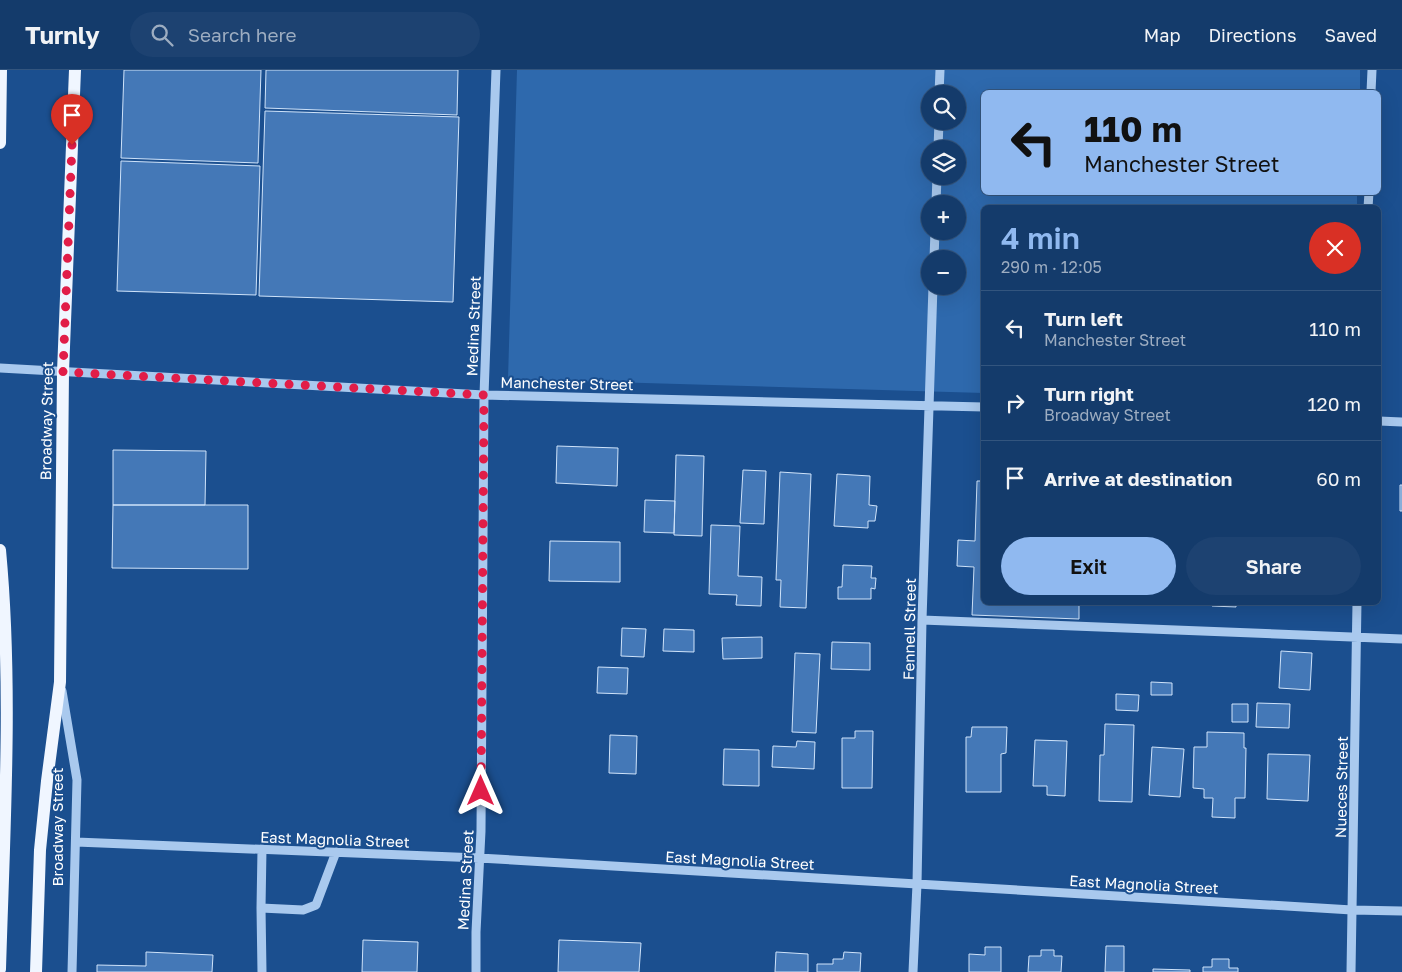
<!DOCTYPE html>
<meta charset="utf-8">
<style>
body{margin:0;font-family:"Golos Text",sans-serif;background:#1d4271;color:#f1f3f6;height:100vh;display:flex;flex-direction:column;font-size:19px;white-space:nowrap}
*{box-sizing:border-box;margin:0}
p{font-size:16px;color:#9dadc1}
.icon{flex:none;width:28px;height:28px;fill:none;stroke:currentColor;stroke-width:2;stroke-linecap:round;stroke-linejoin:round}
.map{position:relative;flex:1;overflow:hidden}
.side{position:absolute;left:981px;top:135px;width:400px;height:400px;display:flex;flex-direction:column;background:#143b6b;border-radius:8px;box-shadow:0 5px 20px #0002,0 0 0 1px #33557e}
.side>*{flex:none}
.top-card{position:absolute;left:981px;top:20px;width:400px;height:105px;border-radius:8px;box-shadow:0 5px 20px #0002,0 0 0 1px #33557e;background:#90b9f0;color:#111;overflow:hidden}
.tools{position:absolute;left:921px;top:15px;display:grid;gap:10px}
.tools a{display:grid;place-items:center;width:45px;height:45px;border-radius:50%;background:#143b6b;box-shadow:0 5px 20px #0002,0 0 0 1px #33557e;font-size:25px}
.pin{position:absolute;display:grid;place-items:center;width:42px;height:42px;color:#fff;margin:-51px -21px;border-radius:50% 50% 50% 0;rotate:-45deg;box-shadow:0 0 5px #0007}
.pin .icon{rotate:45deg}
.me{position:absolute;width:55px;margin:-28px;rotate:0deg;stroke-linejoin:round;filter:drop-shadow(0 0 4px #0008)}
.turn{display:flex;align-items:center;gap:18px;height:105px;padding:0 20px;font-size:22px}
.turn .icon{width:65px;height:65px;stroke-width:2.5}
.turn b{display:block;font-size:35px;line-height:42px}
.round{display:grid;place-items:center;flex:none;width:52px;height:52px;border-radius:26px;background:#1d4271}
.overview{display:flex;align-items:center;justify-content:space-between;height:85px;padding:0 20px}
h1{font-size:30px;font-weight:600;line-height:38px;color:#90b9f0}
.primary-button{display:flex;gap:10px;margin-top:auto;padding:10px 20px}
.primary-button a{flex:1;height:58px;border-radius:30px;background:#90b9f0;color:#111;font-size:20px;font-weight:600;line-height:58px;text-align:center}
.primary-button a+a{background:#1d4271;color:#f1f3f6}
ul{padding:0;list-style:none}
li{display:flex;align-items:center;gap:15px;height:75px;padding:0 20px;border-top:1px solid #33557e}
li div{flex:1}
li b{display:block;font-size:19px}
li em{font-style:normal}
header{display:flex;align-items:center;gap:30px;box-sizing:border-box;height:70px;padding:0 25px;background:#143b6b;border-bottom:1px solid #33557e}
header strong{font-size:24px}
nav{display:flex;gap:28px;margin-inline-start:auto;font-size:18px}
.search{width:350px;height:45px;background:#1d4271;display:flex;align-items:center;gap:12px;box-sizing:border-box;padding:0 18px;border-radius:28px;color:#9dadc1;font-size:19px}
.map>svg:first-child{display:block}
</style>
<header>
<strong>Turnly</strong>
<div class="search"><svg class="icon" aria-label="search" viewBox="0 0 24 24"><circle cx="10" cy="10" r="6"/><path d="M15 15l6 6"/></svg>Search here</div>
<nav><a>Map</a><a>Directions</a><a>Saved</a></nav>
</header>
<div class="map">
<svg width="1402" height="902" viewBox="0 0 1402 902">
<rect width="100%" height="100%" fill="#1b4f8f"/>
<!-- green -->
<path fill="#2e69ad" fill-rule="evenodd" d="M517 0H1360V22H984V122L1357 123V138H984V323L508 309ZM930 24H958V51H930ZM930 79H958V106H930ZM930 134H958V161H930ZM930 189H958V216H930Z"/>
<!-- building -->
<path fill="#4478b7" stroke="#cfe3fa" d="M124 0H261L258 93 121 88Z
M266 0H458L457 45 265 38Z
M265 41 459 47 453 232 259 226Z
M121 91 260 96 256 225 117 221Z
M557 376 618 378 617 416 556 413Z
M113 380 206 381 205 435H113Z
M676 385 704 386 702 466 674 465Z
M743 400 766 401 764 454 740 453Z
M780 402 811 404 806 538 780 537 781 510H776Z
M837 404 870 406 869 435 877 436 875 451H868V458L834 456Z
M977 411H984V532H1079V549L972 545 974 497 957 496 958 470 975 471Z
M1400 415H1402V441H1400Z
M645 430 675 431 674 463 644 462Z
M113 435H248V499L112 498Z
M711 455 740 456 738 506 762 507 761 536 736 535 737 525 709 524Z
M550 471 620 472V512L549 511Z
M843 495 872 496 871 508H876L875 519 871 518V529H838V517H842Z
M1212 532H1236V537L1212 536Z
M622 558 646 559 644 587 621 586Z
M664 559 694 560V582L663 581Z
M762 567V588L723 589 722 568Z
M832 572 870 573V600L831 599Z
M1281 581 1312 583 1310 620 1279 618Z
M795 583 820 584 816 663 792 662Z
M598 597 628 598 627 624 597 623Z
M1151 612 1172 613V625H1151Z
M1116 624 1139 625 1138 641 1116 640Z
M1257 633 1290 634 1289 658 1256 657Z
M1232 634H1248V652H1232Z
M1105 654 1134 655 1132 732 1099 731 1100 685H1104Z
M972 657H1007L1006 683 1001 684V722H966V667H971Z
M855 661H873L872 718H842V668H855Z
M1207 662 1244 663V678H1246L1245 728H1235V748L1212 747 1213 728H1204V719L1193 718 1194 677H1207Z
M610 665 637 666 636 704 609 703Z
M1035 670 1067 671 1065 726 1047 725V716H1033Z
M797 671 815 672 814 699 772 697 773 676 796 677Z
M1152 677 1184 679 1180 727 1149 725Z
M724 679 759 680V716L723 715Z
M1268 684 1310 685 1308 731 1267 729Z
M363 870 418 872 417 902H362Z
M559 870 641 873 639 902H558Z
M1106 876H1124V902H1105Z
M985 877H1001V902H969V884L985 885Z
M1041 880H1054V886H1062L1061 902H1028L1029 886H1041Z
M146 882 213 885 212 902H97V895L146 896Z
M776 882 808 884V902H775Z
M844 882 861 883 860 902H817V894H833V889H843Z
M1212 889H1229V898H1238V902H1203V897H1212Z
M1153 899 1190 900V902H1153Z"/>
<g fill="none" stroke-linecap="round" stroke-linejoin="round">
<!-- minor -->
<path stroke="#a9c9ee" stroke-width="9" d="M1371 22 1372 0
M939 24 940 0
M938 79 939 51
M936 134 937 106
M1368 138 1369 122
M934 189 935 161
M0 298 484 325 984 337
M1379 351 1402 352
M922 550 1402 569
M62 621 77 710 72 902
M76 772 479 788 1352 840 1402 841
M262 779 261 838 262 902
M261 838 303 840 316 835 336 782
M476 902V862L481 761 484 325 496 0
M913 902 917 814 922 550 933 216
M1351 902 1357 532"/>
<!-- major -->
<path stroke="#f0f6ff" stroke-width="12" d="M0 73 1 0
M0 480C13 619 4 760 0 899
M36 902 40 780 47 711 60 612 63 302 75 0"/>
</g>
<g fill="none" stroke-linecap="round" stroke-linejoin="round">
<!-- route -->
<path stroke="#e11d48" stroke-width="9" stroke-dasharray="0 16.2" d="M72 75 63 302 484 325 481 721"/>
</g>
<g text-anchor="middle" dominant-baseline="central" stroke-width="4" stroke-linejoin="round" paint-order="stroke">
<!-- street labels -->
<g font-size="15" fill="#fff" stroke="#1b4f8f">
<text transform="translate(473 256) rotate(-88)">Medina Street</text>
<text transform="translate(567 313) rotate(1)">Manchester Street</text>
<text transform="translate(46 351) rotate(-89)">Broadway Street</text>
<text transform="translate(909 559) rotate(-89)">Fennell Street</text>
<text transform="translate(1341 717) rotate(-89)">Nueces Street</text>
<text transform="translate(57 757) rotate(-90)">Broadway Street</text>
<text transform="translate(335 769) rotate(2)">East Magnolia Street</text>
<text transform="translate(740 790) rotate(3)">East Magnolia Street</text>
<text transform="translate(465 810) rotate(-87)">Medina Street</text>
<text transform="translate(1144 814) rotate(3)">East Magnolia Street</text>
</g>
</g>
</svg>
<div class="tools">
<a><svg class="icon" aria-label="search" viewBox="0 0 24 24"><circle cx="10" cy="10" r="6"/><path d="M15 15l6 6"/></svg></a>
<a><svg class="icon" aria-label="layers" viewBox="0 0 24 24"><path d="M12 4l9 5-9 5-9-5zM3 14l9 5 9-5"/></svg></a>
<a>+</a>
<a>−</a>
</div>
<div class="pin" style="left:72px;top:75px;background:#d93025"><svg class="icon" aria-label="arrive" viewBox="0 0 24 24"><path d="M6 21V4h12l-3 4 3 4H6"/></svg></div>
<svg class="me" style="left:481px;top:721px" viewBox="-20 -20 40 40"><path d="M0-17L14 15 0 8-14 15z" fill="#e11d48" stroke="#fff" stroke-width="4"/></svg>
<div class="top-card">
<div class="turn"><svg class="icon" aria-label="left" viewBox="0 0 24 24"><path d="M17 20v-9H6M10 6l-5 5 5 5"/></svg><div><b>110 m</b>Manchester Street</div></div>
</div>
<section class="side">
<div class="overview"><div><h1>4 min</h1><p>290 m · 12:05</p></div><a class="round" style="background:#d93025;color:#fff"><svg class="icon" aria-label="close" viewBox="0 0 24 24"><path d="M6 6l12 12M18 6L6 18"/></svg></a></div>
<ul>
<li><svg class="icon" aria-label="left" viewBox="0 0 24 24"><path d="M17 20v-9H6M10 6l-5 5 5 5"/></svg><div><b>Turn left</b><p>Manchester Street</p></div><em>110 m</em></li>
<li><svg class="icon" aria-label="right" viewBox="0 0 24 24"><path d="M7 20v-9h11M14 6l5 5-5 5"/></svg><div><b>Turn right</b><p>Broadway Street</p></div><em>120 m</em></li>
<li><svg class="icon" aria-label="arrive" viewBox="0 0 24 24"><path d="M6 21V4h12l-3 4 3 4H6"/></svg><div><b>Arrive at destination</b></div><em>60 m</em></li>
</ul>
<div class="primary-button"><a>Exit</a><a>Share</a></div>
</section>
</div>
